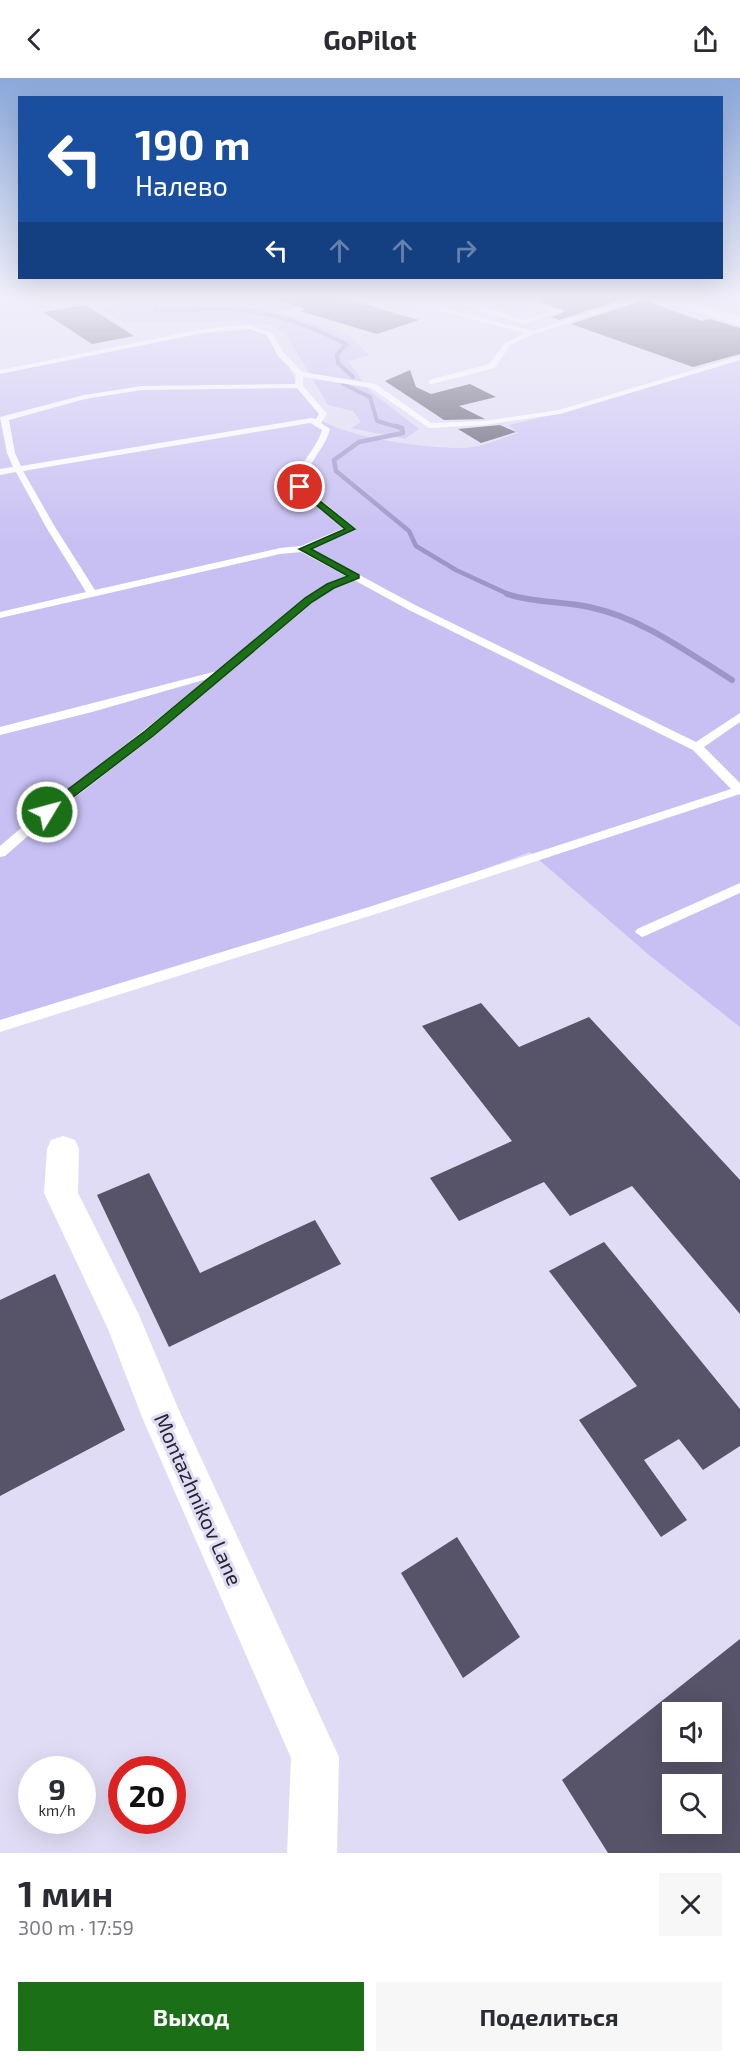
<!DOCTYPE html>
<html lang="ru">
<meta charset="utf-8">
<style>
body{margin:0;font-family:"Exo 2",sans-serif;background:#f7f7f7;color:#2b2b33;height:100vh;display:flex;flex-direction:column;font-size:22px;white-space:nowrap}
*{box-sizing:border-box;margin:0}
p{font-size:20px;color:#7c7c81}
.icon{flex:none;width:33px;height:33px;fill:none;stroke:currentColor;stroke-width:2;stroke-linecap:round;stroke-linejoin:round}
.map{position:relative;height:1775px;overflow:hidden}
.sheet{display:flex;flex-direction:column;background:#fff;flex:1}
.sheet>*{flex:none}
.banner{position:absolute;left:18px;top:18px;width:705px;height:183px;border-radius:0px;box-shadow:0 6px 24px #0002;background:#1a4fa0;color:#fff;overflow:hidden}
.controls{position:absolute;left:662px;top:1624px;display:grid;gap:12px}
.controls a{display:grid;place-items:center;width:60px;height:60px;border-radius:0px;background:#fff;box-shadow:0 6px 24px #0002;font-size:30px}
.speed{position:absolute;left:18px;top:1678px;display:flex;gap:12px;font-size:30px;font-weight:700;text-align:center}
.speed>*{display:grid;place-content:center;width:78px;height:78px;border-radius:50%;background:#fff;box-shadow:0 6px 24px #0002;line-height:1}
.speed small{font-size:15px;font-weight:400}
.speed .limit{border:9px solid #d22;background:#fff;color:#111}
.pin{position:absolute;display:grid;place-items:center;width:51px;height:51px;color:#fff;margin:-26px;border:3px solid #fff;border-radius:50%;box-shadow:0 2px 6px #0007}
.me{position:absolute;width:66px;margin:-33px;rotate:53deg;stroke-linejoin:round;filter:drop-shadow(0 0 4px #0008)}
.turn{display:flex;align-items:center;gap:21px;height:126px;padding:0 18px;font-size:27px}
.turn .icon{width:78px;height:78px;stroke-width:2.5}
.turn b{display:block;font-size:42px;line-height:51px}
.lanes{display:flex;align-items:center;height:57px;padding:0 18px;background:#0003;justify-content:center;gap:30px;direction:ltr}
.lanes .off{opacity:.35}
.round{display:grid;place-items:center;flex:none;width:63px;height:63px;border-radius:0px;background:#f7f7f7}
.headline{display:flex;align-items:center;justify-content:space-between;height:102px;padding:0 18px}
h1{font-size:36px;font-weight:700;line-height:45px}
.button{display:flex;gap:12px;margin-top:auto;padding:12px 18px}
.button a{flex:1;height:69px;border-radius:0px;background:#1b6f17;color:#fff;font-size:24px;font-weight:700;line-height:69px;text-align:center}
.button a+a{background:#f7f7f7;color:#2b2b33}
header{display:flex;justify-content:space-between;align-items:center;height:78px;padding:0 18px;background:#fff;font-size:27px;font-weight:700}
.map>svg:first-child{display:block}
</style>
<header><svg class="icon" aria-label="back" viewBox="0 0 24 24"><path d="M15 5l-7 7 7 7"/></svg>GoPilot<svg class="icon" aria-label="share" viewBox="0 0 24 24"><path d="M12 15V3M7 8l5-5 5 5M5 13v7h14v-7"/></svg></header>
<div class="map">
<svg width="740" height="1775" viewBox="0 0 740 1775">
<rect width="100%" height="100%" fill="#e0dcf5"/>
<!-- green -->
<path fill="#c8c0f3" d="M125 217H238L305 226 280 234 350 258 369 277 348 283 370 313 419 351 405 361 351 350 361 344 353 333 328 327 291 265 284 255 275 249 239 243 123 244 101 232 127 222 129 218Z
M255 249 268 253 275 261 295 301 324 334 321 342C350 360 429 371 465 370 482 369 502 360 518 355L509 347 564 334 740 282V949L649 877 530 774 374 832 0 950V294L200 253Z"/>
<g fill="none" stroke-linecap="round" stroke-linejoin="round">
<!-- stream-far2 -->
<path stroke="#9d95c6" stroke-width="4" d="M154 217 159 223 153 232C175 233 196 231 218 231 264 231 305 245 346 266L337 277 338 285 353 299
M343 306 370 319 377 343 401 350"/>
<!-- stream-far1 -->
<path stroke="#9d95c6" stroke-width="4.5" d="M396 348 402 350 403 355 359 364 334 382 336 393 409 453 416 468 456 492 512 518"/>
<!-- stream -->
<path stroke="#9d95c6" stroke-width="6" d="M507 516C534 525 561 523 589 529 642 540 687 574 732 602"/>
</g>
<!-- building -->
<path fill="#575368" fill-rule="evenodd" d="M273 217H334L419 242 377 256 300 233 305 231 272 220Z
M539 217H627L632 218 559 242 551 239 563 235 564 232 542 225Z
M643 222 702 243 710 241 740 250V276L693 289 571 246Z
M86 227 134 258 92 266 43 234Z
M410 292 416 309 431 316 470 306 496 319 459 328 485 341 444 342 385 303Z
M500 347 516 354 481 365 458 351Z
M481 925 519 969 589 939 740 1102V1236L632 1108 570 1138 544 1104 459 1143 430 1100 512 1063 422 948Z
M149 1095 200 1195 315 1142 341 1186 169 1269 97 1117Z
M604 1164 740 1331V1368L703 1392 679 1361 644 1382 687 1442 661 1459 579 1342 637 1308 549 1193Z
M55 1196 125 1352 0 1418V1222Z
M457 1459 520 1559 463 1600 401 1495Z
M740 1561V1775H608L562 1702ZM672 1635H711V1674H672ZM672 1707H711V1746H672Z"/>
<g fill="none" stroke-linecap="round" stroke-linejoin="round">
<!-- service -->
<path fill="#fff" fill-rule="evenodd" d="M382 217H391L532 253 644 217H652L534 256 510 267 495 290 432 306H429V302L489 286 505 265 525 255Z
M480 217H489L467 224 524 242 552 233 500 217H508L562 233 524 246 457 224Z
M249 247 272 255 284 275 302 294 376 306 431 345 484 343 559 332 740 278V282L560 336 484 347 429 350 371 310 303 299V308L327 336 321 345 330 351C325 372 305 386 304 408L356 451 311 471 417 528 696 664 740 635V644L704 669 740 705V716L379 835 0 954V942L369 829 731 711 693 672 409 532 354 502 334 510 313 524 153 659 52 737 5 778 0 779V768C67 710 139 658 207 601L92 634 0 657V649L217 593 305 520 326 506 346 498 301 474 280 476 0 540V534L86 514 46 449 16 394 0 397V391L13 389 7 375 0 339 84 317 142 308 295 306 296 296 278 278 267 257 249 251 203 255 0 296V292L203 251ZM297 310 319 336 316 341 311 340 21 388 15 375 9 342 85 321 142 312ZM310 345 322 352C316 373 296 386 296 409L344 450 301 468 280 470 95 512 55 449 23 393Z
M740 805V815L647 857 642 859 635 854 637 851Z"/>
<!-- minor -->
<path fill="#fff" fill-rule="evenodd" d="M63 1058 75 1062 79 1071 78 1115 139 1237 178 1330 339 1679 337 1775H287L291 1680 142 1339 108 1251 44 1115 47 1071 51 1062Z"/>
<!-- secondary -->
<path fill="#fff" fill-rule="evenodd" d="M652 217H672L740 239V248L654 220Z"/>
</g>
<!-- sky -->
<linearGradient id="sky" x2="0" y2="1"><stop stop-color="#8aa8da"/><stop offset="0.47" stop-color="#f1effa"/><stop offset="1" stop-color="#f1effa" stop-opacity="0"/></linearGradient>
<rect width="740" height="465" fill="url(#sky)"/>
<!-- route -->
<path fill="#1b6f17" stroke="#12480f" stroke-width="1.5" d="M300 407 355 451 311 471 359 497V500L334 510 312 524 153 658 51 736H42V731L145 653 305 520 327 506 348 498 299 471 345 451 297 411 296 409Z"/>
<g text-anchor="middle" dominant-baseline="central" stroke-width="6" stroke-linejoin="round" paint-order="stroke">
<!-- near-street labels -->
<g font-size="21" fill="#282730" stroke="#e0dcf5">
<text transform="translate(199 1421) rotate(66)">Montazhnikov Lane</text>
</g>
</g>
</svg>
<div class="controls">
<a><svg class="icon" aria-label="sound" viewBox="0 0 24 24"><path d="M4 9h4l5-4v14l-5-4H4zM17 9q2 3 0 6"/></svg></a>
<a><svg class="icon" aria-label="search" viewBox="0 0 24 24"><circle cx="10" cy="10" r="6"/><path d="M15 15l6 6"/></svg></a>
</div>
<div class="speed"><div>9<small>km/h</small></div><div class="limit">20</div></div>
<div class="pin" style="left:300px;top:409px;background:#d93025"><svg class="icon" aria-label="arrive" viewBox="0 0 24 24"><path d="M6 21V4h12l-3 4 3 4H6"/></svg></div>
<svg class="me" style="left:47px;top:734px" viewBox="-20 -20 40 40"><circle r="17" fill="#1b6f17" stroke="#fff" stroke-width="3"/><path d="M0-11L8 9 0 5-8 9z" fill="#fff"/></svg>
<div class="banner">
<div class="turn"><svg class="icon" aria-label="left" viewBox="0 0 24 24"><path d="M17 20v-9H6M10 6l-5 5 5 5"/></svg><div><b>190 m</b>Налево</div></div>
<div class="lanes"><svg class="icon" aria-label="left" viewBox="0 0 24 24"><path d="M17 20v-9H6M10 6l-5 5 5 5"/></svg><svg class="icon off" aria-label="ahead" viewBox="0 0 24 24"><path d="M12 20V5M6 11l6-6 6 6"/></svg><svg class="icon off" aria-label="ahead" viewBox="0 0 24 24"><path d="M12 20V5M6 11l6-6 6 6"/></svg><svg class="icon off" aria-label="right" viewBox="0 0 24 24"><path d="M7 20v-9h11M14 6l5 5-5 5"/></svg></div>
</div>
</div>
<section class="sheet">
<div class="headline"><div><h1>1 мин</h1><p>300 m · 17:59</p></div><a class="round"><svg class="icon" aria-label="close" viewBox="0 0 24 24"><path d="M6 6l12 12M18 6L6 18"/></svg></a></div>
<div class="button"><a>Выход</a><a>Поделиться</a></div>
</section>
